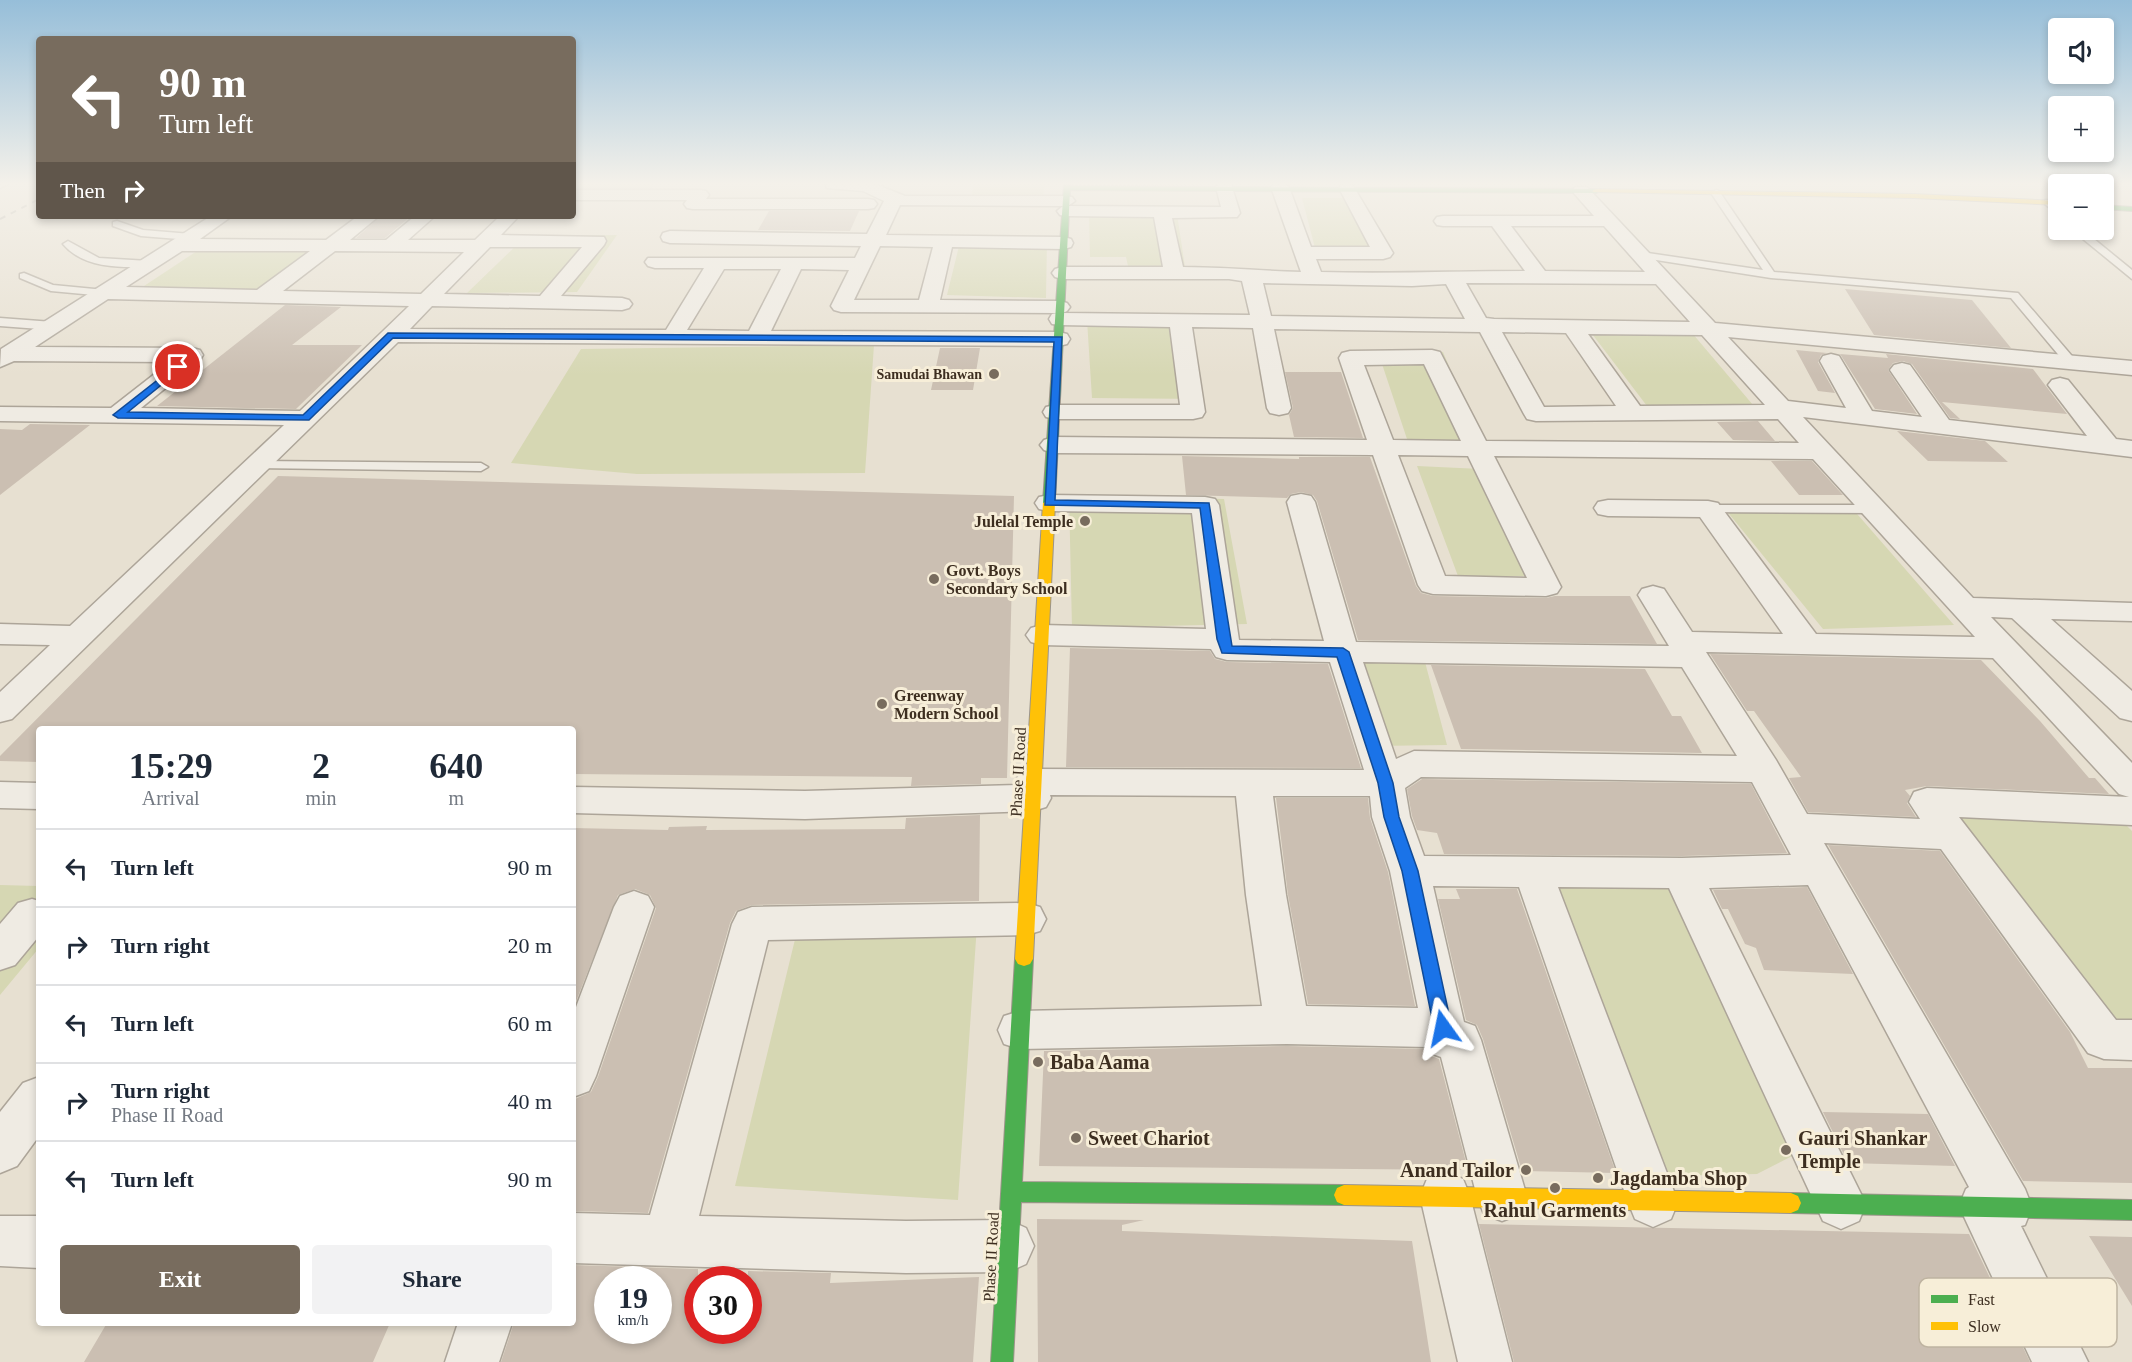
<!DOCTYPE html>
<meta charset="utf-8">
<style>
body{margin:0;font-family:"Times New Roman",serif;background:#f2f2f3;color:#1f2937;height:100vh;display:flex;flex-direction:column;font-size:22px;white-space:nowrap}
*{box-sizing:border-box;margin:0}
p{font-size:20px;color:#747a83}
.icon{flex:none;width:33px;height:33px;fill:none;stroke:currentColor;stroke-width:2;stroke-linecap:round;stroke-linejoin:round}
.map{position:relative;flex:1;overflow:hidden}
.sheet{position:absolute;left:36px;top:726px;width:540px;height:600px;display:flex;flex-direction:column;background:#fff;border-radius:6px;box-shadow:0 3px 9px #0003}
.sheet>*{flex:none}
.hud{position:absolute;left:36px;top:36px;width:540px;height:183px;border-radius:6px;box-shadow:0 3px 9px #0003;background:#786c5e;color:#fff;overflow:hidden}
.buttons{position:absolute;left:2048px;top:18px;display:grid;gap:12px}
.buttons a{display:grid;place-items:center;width:66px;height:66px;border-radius:6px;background:#fff;box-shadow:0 3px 9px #0003;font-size:30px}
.speed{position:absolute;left:594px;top:1266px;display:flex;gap:12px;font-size:30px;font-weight:700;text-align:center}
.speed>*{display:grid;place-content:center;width:78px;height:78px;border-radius:50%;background:#fff;box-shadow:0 3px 9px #0003;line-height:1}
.speed small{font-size:15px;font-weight:400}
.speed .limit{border:9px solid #d22;background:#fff;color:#111}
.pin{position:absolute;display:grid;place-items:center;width:51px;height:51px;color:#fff;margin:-26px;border:3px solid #fff;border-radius:50%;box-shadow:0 2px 6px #0007}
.me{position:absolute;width:66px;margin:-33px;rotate:348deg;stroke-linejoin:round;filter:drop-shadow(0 0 4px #0008)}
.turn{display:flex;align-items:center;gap:21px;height:126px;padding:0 24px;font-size:27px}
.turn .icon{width:78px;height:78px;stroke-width:2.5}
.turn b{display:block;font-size:42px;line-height:51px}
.then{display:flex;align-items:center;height:57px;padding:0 24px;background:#0003;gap:12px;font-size:22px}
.eta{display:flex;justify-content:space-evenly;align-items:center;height:102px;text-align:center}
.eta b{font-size:36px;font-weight:800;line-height:42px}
.action{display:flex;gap:12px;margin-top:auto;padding:12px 24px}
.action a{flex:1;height:69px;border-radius:6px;background:#786c5e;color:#fff;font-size:24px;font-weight:800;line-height:69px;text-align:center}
.action a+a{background:#f2f2f3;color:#1f2937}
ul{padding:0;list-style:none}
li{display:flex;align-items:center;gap:18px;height:78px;padding:0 24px;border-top:2px solid #e0e1e3}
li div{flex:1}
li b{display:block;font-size:22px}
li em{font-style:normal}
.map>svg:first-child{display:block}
</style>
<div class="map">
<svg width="2132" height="1362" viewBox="0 0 2132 1362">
<rect width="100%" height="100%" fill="#e7e0d1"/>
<!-- green -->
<path fill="#d6d7b3" d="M575 184H654L648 193H573Z
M973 184H1045L1043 195H972Z
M1302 198H1361L1390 247 1315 248Z
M1089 213 1177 214 1185 267 1128 266 1126 257H1090Z
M617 235 577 292 467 293 526 236Z
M961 238 1047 240 1046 298 947 295Z
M200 249 336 250 281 291 141 288Z
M1087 320 1189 323 1203 399 1092 398Z
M1586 326 1687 327 1753 405 1647 406Z
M874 345 865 473 637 474 511 463 581 349Z
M1378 352H1443L1483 446 1408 442Z
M1417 466 1502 470 1556 576H1458Z
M1069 495 1224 499 1247 624 1072 628Z
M1721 504 1851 507 1954 625 1823 629Z
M1351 662H1425L1447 745 1374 746Z
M1954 814 2120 819 2132 831V1026L2111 1025Z
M1548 877 1675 880 1802 1151 1757 1174 1660 1176Z
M0 885 39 886V948L0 995Z
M799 923 977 925 958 1200 735 1186Z"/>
<!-- building -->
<path fill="#cbbfb2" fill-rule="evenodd" d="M769 211H859L850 231 758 230Z
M381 216H411L385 238H356Z
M1845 289 1972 300 2011 348 1874 335Z
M285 305 341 307 292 345H362L296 409 157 406Z
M940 348H980L973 390H931Z
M1796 350 1827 353 1821 355 1818 362 1835 393 1818 391Z
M1840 354 1888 358 1886 354 2033 369 2067 414 1942 402 1960 419 1950 418 1912 364 1903 361 1893 363 1888 370 1917 414 1875 409Z
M1285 372H1341L1363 438 1294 437 1289 415 1293 408Z
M1758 421 1775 441 1733 440 1717 422Z
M30 424 90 425 0 495V429L22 430Z
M1897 431 1985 441 2008 462 1928 461Z
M1182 456 1299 459V457H1370L1416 586 1421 593 1433 596 1546 598 1555 596H1630L1657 644 1358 640 1317 501 1313 495 1301 492 1291 494 1287 498 1186 495Z
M1771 461H1812L1843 495H1799Z
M278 476 1014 496 1007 778H981V784L911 786 912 777 573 774V729H39V762L0 761V756Z
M1070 648 1210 651 1215 659 1227 662 1328 664 1361 768 1066 767Z
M1710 654 1981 660 2040 721 2089 778H2095L2109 794 1927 786 1905 790 1910 796 1907 803 1916 817 1808 812 1789 778 1801 777 1754 711H1747Z
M1431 665 1645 669 1672 716H1681L1702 753 1461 749Z
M1422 779 1751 784 1787 853 1682 856 1444 854 1437 833 1417 830 1412 816 1407 789Z
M1276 798H1368L1370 818 1388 872 1415 1006 1308 1004 1288 895Z
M980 815 979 901 752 905 736 911 730 923 648 1213 573 1211V1103L575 1099 591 1092 598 1077 656 908 650 895 635 889 618 895 573 1009V828L668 830 669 827 707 826 706 830 905 829 906 818Z
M1828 845 1940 851 2070 1032 2088 1068H2132V1183L2023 1181Z
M1807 887 1853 974 1764 970 1756 948 1745 944 1728 909H1722L1713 890Z
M1456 889H1517L1616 1173 1522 1171 1483 1039 1477 1025 1466 1020 1438 899H1460Z
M1287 1046 1426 1049 1429 1055 1439 1059 1468 1170 1039 1166 1044 1051Z
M1823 1112 1928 1114 1955 1166 1848 1163Z
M1037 1219 1144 1220 1122 1225V1231L1412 1241 1431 1362H1038Z
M1479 1224 1969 1234 2030 1362H1514Z
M2089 1236 2132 1237V1306Z
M573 1265 698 1269V1330H748V1271L831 1273 830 1283 979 1277 973 1362H501L514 1323H573ZM608 1280H658V1330H608Z
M107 1323H390L373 1362H84Z"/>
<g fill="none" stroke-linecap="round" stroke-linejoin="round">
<!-- lane casing -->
<g stroke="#ada599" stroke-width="3">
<path id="lane" d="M0 184H8L0 188Z
M1716 190 1719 191 1774 272 2018 293 2077 362 2075 365H2067L2011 298 1771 278 1637 257V253L1641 252 1763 270 1711 193Z
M2045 200H2051L2058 207V215L2045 204Z
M117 221 143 230 191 234 196 237 191 240 141 236 113 226V222Z
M2072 230H2083L2132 270V279Z
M68 241 99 258 149 261 154 264C148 269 140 267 132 267 107 267 80 264 63 244Z
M24 273 53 285 105 290 111 293 105 296 51 291 20 278V274Z
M0 318 53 322 59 326 53 330 0 326Z
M257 461 481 463 488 467 481 471 252 468 250 465 252 462Z
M1708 505H1873L1880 509 1873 513 1703 512 1701 509 1703 506Z"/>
</g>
<!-- street casing -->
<g stroke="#ada599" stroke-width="3">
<path id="street" d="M825 184H875L905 196H1066L1072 197 1075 201 1068 206 1221 207 1216 187 1219 184H1231L1240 213 1237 217 1172 218 1183 267C1222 267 1261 271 1301 272L1271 187 1274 184H1286L1289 187 1311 247H1370L1339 188 1342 184H1352L1393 253 1390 257 1383 259H1316L1321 272C1389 274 1457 271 1525 271L1492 226H1443L1437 225 1434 221 1437 217 1443 216H1594L1572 191 1575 187H1587L1715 323 2132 361V375L1728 337 1788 401 1846 408 1820 361 1823 356 1831 354 1839 356 1872 411 1922 417 1890 370 1894 365 1902 363 1910 365 1949 420 2087 436 2048 385 2052 380 2060 378 2068 380 2116 439 2132 441V457L1803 417 1973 598 2132 603V621L2051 619 2132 691V721L2120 718 2012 618 1991 617 2132 763V825L1959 817 2116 1020H2132V1060L2104 1059 2088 1053 1941 849 1824 843 2025 1189 2032 1207 2025 1225 2021 1226 2088 1362H2032L1959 1206 1966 1189 1969 1187 1808 885 1709 888 1866 1204 1859 1221 1841 1229 1823 1221 1669 888 1558 887 1678 1202 1671 1219 1653 1227 1635 1219 1628 1202 1519 887 1433 886 1464 1022 1475 1026 1481 1040 1527 1197 1520 1214 1502 1221 1484 1214 1477 1197 1441 1057 1430 1053 1428 1047 1287 1044 1020 1049 1004 1044 998 1030 1004 1016 1020 1011 1262 1006 1246 895 1236 796 1050 795 1051 798 1046 807 1033 811 805 819 573 813V787L805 791 1017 785 1015 782 1020 773 1033 769 1364 770 1330 662 1227 660 1216 657 1211 649 1042 645 1031 642 1026 635 1031 628 1042 625 1206 629 1192 513 1049 511 1039 509 1035 503 1039 497 1049 495 1205 497 1215 499 1219 505 1239 640 1324 641 1287 502 1291 496 1301 494 1311 496 1315 502 1356 642 1669 646 1638 595 1642 589 1653 586 1664 589 1692 632 1783 634 1700 517 1608 516 1598 514 1594 508 1598 502 1608 500 1708 501 1718 503 1816 634 1975 637 1813 459 1494 456 1561 587 1557 593 1546 596 1433 594 1422 591 1418 585 1373 455 1053 453 1044 450 1040 445 1044 440 1053 437 1367 440 1339 358 1342 353 1350 351 1432 350 1440 352 1486 441 1799 443 1778 419 1536 421 1527 419 1524 414 1480 332 1274 329 1291 408 1288 413 1279 415 1270 413 1267 408 1253 328 1192 327 1205 412 1202 417 1193 419H1055L1046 417 1043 412 1046 407 1055 405H1180L1170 327 1060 325 1052 324 1049 319 1052 314 1057 313 841 312 834 310 831 306 849 270 801 269 771 331 1059 332 1067 334 1070 339 1067 344 1059 346 398 342 12 719 0 722V692L50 645 0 644V624L70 626 284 425 0 421V407L111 408 170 362 14 361 0 367 1 349 211 216H232L200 239 326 240 358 216H379L350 240H386L415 216H435L408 240H475L500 216H519L501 235 604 237 606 241 604 245 561 296 622 298 629 300 632 304 629 308 622 310 432 306 410 329 666 330 704 268H655L648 266 645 262 648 258H855L861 246 670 243 663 241 661 237 663 233 670 231 867 234 884 201 863 191 827 188ZM900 205 1063 206 1057 211 1060 215 1066 216 1154 217 1163 267H1062L1055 269 1052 273 1055 277 1062 279H1229L1242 281 1250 315 1063 313 1067 311 1070 307 1067 303 1060 301 940 300 952 247 1064 249 1071 247 1073 243 1071 239 1064 237 886 235ZM1511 226H1604L1645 272 1545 271ZM880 246 933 247 919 300H854ZM490 247H582L540 296 444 294ZM182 251H310L257 290 126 287ZM335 251 464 252 421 294 283 291ZM724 269H781L749 331 687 330ZM1263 283 1412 286 1446 284 1465 319 1271 316ZM1466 283 1656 284 1690 322 1494 319 1486 318ZM108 299 409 306 300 411 141 408 200 360 203 355 200 350 192 348 35 347ZM1502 332 1566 333 1616 406 1544 407ZM1588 334 1702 335 1765 405 1640 406ZM1424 364 1461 441 1393 440 1364 365ZM1398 455 1468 456 1527 578 1445 576ZM1706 652 1993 658 2119 794 2129 797 1927 788 1914 792 1909 802 1920 819 1807 814 1776 760ZM1363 662 1682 667 1737 756 1414 751 1396 759ZM1421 777 1752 782 1791 855 1682 858 1424 856 1410 817 1405 788ZM1273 796H1370L1372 817 1390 871 1418 1008 1306 1006 1286 895Z
M573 190H700L706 191 709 195 706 199H868L874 200 877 204 874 208 868 209H693L687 208 684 204 687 200H573Z
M0 782 39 783V809L0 808Z
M634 891 648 896 654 907 596 1076 589 1091 573 1097V1015L614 907 620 896Z
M32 899 39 901V936L15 965 0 970V924L18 903Z
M1026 903 1040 907 1046 919 1040 931 1026 935 768 940 699 1216 906 1221 1008 1220 1026 1228 1034 1246 1026 1264 1008 1272 906 1273 573 1263V1213L650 1215 732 924 738 912 752 907Z
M39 1077V1136L17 1166 0 1173V1112L23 1083Z
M1445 1172 1463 1179 1470 1196 1512 1362H1458L1420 1196 1427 1179Z
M0 1216H39V1268L0 1266Z
M458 1323H512L499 1362H445Z"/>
</g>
<!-- fast casing -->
<g stroke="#9c958a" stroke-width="2">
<path id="fast" d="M1064 184H1070V186L1596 189 1600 191 1596 193 1070 190 1055 503 1049 506 1043 503Z
M2103 205 2132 207V211L2103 209Z
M1024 952 1030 954 1033 959 1022 1182 1344 1185 1351 1188 1354 1195 1351 1202 1344 1205 1021 1202 1013 1362H991L1015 959 1018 954Z
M1791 1193 2132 1200V1220L1791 1213 1784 1210 1781 1203 1784 1196Z"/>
</g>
<!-- slow casing -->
<g stroke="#9c958a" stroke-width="2">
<path id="slow" d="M1596 189 1914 194 2058 201V205L1914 198 1594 192 1592 191Z
M1049 500 1055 503 1033 959 1030 964 1024 966 1018 964 1015 959 1043 503Z
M1344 1185 1791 1193 1798 1196 1801 1203 1798 1210 1791 1213 1344 1205 1337 1202 1334 1195 1337 1188Z"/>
</g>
<!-- lane -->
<use href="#lane" fill="#efebe3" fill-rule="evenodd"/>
<!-- street -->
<use href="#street" fill="#efebe3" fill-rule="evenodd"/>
<!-- fast -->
<use href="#fast" fill="#4caf50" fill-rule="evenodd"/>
<!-- slow -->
<use href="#slow" fill="#ffc107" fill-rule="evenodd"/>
<!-- rail -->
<path stroke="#afaaa2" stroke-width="2" stroke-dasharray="6 6" stroke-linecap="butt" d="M0 219 39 199"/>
</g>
<!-- sky -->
<linearGradient id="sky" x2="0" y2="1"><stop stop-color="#96bed9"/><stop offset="0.49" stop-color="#f4f1ea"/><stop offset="1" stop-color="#f4f1ea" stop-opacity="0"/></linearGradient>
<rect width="2132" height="375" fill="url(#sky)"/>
<!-- route -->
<path fill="#1a73e8" stroke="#114b97" stroke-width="1.5" d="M388 333 1062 337 1055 500 1209 503 1232 646 1343 648 1349 652 1393 783 1399 817 1418 871 1452 1028 1450 1033 1443 1036 1437 1033 1434 1028 1402 871 1384 817 1378 783 1337 657 1222 653 1217 639 1200 508 1045 505 1054 342 393 338 309 420 118 418 113 415 178 364 182 367 181 369 128 412 303 415Z"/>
<!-- markers -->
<g fill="#786c5e" stroke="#f7eed8" stroke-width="2">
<circle cx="994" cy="374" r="6"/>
<circle cx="1085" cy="521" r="6"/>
<circle cx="934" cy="579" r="6"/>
<circle cx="882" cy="704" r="6"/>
<circle cx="1038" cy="1062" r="6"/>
<circle cx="1076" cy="1138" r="6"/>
<circle cx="1786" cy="1150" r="6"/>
<circle cx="1526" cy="1170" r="6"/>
<circle cx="1598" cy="1178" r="6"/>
<circle cx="1555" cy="1188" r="6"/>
</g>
<g text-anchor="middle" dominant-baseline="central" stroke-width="6" stroke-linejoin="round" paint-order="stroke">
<!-- far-poi labels -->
<g font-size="14" font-weight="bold" fill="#3d2e20" stroke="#f7eed8" text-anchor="end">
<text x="982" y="374">Samudai Bhawan</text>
</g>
<!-- poi labels -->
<g font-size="16" font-weight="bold" fill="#3d2e20" stroke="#f7eed8" text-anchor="start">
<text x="1073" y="521" text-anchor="end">Julelal Temple</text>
<text x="946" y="570">Govt. Boys<tspan x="946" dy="18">Secondary School</tspan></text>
<text x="894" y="695">Greenway<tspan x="894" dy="18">Modern School</tspan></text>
</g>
<!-- street labels -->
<g font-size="16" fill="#3d2e20" stroke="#f7eed8">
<text transform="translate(1018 772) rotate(-87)">Phase II Road</text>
<text transform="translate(991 1257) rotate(-87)">Phase II Road</text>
</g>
<!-- near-poi labels -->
<g font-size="20" font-weight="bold" fill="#3d2e20" stroke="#f7eed8" text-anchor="start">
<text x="1050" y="1062">Baba Aama</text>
<text x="1088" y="1138">Sweet Chariot</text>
<text x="1798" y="1138">Gauri Shankar<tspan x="1798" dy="23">Temple</tspan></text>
<text x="1514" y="1170" text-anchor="end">Anand Tailor</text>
<text x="1610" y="1178">Jagdamba Shop</text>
<text x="1555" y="1210" text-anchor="middle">Rahul Garments</text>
</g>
</g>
<!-- legend -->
<rect x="1919" y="1278" width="198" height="69" rx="9" fill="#f7eed8" stroke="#bfb4a1" stroke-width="1.5"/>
<rect x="1931" y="1295" width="27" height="8" fill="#4caf50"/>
<rect x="1931" y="1322" width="27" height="8" fill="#ffc107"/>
<g font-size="16" fill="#3d2e20">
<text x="1968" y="1305">Fast</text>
<text x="1968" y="1332">Slow</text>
</g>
</svg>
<div class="buttons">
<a><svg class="icon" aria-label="sound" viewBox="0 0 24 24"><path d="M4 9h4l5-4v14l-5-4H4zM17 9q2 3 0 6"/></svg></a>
<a>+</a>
<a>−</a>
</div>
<div class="speed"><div>19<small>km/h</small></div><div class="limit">30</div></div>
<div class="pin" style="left:178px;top:367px;background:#d93025"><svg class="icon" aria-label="arrive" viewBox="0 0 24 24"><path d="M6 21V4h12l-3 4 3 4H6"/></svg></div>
<svg class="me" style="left:1443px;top:1028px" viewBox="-20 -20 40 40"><path d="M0-17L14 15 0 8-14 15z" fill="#1a73e8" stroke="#fff" stroke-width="4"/></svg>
<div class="hud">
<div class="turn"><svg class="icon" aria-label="left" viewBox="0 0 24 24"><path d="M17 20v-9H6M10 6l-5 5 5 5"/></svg><div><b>90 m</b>Turn left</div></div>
<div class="then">Then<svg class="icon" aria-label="right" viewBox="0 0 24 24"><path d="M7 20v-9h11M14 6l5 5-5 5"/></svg></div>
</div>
<section class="sheet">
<div class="eta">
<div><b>15:29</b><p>Arrival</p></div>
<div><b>2</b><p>min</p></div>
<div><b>640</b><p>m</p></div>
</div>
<ul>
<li><svg class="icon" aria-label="left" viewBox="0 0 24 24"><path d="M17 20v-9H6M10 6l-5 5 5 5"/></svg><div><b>Turn left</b></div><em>90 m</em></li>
<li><svg class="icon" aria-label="right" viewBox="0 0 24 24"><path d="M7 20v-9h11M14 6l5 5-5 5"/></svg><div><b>Turn right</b></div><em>20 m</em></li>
<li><svg class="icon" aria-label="left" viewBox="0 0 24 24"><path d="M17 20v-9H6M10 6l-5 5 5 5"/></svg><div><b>Turn left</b></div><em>60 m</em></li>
<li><svg class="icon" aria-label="right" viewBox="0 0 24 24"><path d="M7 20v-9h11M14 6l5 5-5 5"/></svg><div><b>Turn right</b><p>Phase II Road</p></div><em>40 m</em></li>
<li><svg class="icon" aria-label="left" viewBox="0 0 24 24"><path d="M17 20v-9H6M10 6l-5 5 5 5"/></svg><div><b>Turn left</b></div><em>90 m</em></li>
</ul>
<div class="action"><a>Exit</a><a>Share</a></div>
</section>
</div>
